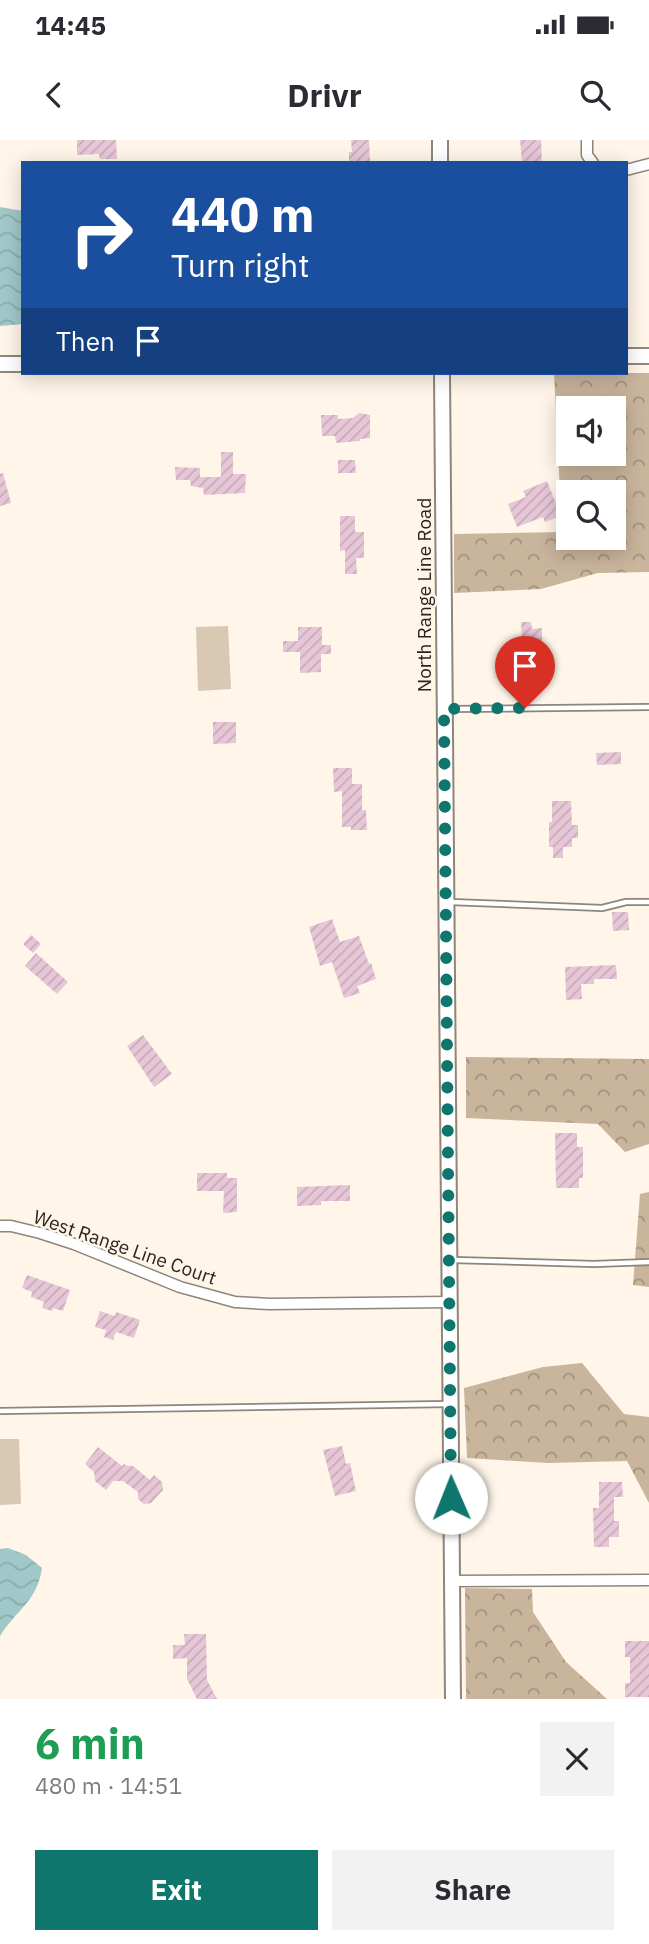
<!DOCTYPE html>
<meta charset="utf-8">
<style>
body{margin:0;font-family:"IBM Plex Sans",sans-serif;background:#f2f2f3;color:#2b2b33;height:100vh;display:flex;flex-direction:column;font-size:26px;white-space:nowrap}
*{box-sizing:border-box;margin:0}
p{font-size:23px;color:#7c7c81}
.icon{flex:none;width:38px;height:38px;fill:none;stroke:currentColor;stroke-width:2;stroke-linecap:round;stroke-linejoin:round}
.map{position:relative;height:1559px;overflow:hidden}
.sheet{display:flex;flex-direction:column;background:#fff;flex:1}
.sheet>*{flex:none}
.guide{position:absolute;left:21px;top:21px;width:607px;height:214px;border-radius:0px;box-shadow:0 4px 18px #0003;background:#1a4fa0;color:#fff;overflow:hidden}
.controls{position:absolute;left:556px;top:256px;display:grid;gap:14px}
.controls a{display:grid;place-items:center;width:70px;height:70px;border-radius:0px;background:#fff;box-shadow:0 4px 18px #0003;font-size:35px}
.pin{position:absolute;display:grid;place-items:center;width:60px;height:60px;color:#fff;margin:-72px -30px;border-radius:50% 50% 50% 0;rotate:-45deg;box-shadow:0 0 7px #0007}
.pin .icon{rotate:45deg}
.me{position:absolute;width:77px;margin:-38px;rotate:359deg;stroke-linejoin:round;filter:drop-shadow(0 0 5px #0008)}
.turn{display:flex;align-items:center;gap:24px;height:147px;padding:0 35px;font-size:32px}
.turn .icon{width:91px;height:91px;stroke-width:2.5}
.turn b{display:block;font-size:49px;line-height:60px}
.then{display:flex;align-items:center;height:66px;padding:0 35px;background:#0003;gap:14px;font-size:26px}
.round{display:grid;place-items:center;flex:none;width:74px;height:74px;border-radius:0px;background:#f2f2f3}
.headline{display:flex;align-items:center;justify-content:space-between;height:119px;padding:0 35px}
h1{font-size:42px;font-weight:700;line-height:52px;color:#1e9e55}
.primary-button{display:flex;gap:14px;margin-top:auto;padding:14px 35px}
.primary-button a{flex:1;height:80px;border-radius:0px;background:#0f766e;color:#fff;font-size:28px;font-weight:700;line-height:80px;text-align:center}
.primary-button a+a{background:#f2f2f3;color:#2b2b33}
.status{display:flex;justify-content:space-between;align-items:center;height:49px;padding:0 35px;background:#fff;direction:ltr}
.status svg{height:19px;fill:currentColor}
header{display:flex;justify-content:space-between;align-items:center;height:91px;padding:0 35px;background:#fff;font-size:32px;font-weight:700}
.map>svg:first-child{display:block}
</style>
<div class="status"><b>14:45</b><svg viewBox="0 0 49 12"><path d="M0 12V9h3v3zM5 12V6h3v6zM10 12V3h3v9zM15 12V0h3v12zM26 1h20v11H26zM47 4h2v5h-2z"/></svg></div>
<header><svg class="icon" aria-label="back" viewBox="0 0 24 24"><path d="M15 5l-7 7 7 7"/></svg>Drivr<svg class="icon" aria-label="search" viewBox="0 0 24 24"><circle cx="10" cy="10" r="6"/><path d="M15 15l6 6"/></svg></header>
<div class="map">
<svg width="649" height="1559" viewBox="0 0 649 1559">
<defs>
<pattern id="forest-crowns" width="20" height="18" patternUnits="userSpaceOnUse" patternTransform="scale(1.75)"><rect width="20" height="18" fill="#c9b49c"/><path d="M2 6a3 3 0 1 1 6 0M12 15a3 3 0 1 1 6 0" fill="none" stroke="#a3927f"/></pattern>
<pattern id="water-waves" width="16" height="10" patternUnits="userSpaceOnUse" patternTransform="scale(1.75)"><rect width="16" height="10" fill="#a1c8c9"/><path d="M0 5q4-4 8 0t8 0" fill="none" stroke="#8bacac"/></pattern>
<pattern id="building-hatch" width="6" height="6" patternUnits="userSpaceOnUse" patternTransform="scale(1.75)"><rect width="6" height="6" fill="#e7c7d7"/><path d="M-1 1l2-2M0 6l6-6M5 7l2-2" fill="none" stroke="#c6abb8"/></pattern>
</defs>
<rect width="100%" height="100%" fill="#fff5e9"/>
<!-- forest -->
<path fill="url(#forest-crowns)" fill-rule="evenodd" d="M554 233H649V432L598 433 541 449 454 453V394L562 392ZM569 268H614V313H569ZM569 352H614V397H569Z
M466 917 649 919V1004L625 1012 598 984 466 978Z
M649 1052V1147L633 1145 640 1054Z
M582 1223 624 1274 649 1277V1363L627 1321 548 1323 467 1318 464 1248 543 1227Z
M465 1448 532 1449 533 1472 566 1522 607 1559H466Z"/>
<!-- pitch -->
<path fill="#d9c8b3" d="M228 486 231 549 198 551 196 487Z
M0 1299H19L21 1364 0 1365Z"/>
<!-- water -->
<path fill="url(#water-waves)" d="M0 67 23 71V184L0 186Z
M8 1408 26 1415 42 1428C37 1462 16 1470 0 1496V1409Z"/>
<!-- building -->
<path fill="url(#building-hatch)" d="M77 0H116L117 19H100L99 14 77 15Z
M351 0H369L370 23H349V12H352Z
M520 0H541L542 23H522Z
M359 273 370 275V298L360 299V301L336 303 335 296H322L321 275H338V279L353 278Z
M221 312H233V334H246L245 353 204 355 203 348 191 346 190 340H176L175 327 200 328V337H221Z
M338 320H355L356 333H338Z
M3 333 11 363 0 366V334Z
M547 341 561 376 545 382 543 377 517 387 508 364 526 357 523 351Z
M340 376H355V392H364V418H356L357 434H345V410L340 411Z
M521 482H531L532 489 542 488 541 537H524Z
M298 487H322V505H331V514H321V532L300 533V512H283V501H298Z
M213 582H236V603L213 604Z
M621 612V624L597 625 596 613Z
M333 628H352V644H362V670H366L367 690H351V687H342V651L334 652Z
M552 661H571L572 685H578V698H572V707H563V718H553V707H549V682H552Z
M612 772H628L629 790 613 791Z
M332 779 340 802 359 796 369 824 371 823 376 839 357 846 360 853 344 858 332 822 320 826 309 787Z
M31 795 41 804 33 813 23 804Z
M36 813 68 842 57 854 25 826Z
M616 825 617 839H594V844H581L582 859 566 860 565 827Z
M143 895 172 934 154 947 127 906Z
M555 993H577V1007H583V1038H579V1048H556Z
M197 1033H227V1038H237V1072L223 1073 224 1051H197Z
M350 1045V1061H321V1065L297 1066V1047Z
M27 1135 70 1150 63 1171 53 1168 52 1171 42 1168 44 1162 31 1157 32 1152 22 1148Z
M100 1171 115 1176 116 1172 140 1180 134 1198 116 1192 113 1200 104 1197 106 1190 95 1187Z
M342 1306 346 1324 350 1323 356 1351 335 1356 323 1310Z
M98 1307 122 1326 124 1324 128 1326H133L150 1340 154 1335 162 1342 163 1350 151 1363 144 1364 138 1359V1352L123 1341H113L106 1350 95 1341 94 1332 85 1324Z
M599 1342H622L623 1357H614V1381H619V1397H609V1407H594L593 1368H599Z
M184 1494H206L207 1540 217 1559H197L187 1539V1518L173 1519V1505H185Z
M625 1501H649V1557H625V1543H630V1517H625Z"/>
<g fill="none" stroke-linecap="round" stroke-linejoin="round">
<!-- lane casing -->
<g stroke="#8e857b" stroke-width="8">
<path id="lane" d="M449 569 649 567
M450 762 602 768 626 762H649
M453 1120 594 1124 649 1122
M0 1271 449 1264"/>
</g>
<!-- street casing -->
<g stroke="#8e857b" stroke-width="13">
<path id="street" d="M587 0V15L593 23
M626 30 649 24
M0 1086H11L40 1093 74 1104 180 1147 235 1162 269 1164 449 1162
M451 1441 649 1440"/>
</g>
<!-- secondary casing -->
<g stroke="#8e857b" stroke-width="18">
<path id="secondary" d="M440 0V23
M626 216H649
M0 224H23
M442 233 453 1559"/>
</g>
<!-- lane -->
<use href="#lane" stroke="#fff" stroke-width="4.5"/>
<!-- street -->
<use href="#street" stroke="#fff" stroke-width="10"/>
<!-- secondary -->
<use href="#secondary" stroke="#fff" stroke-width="14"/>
</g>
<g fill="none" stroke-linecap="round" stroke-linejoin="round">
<!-- route -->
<path stroke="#0f766e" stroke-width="12" stroke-dasharray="0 21.6" d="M451 1358 444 569 525 568"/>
</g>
<g text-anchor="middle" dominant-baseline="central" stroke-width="5" stroke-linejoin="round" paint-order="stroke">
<!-- street labels -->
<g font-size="19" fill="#292521" stroke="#fff5e9">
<text transform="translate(424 455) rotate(-90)">North Range Line Road</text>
<text transform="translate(125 1107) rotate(19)">West Range Line Court</text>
</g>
</g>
</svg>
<div class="controls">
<a><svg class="icon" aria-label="sound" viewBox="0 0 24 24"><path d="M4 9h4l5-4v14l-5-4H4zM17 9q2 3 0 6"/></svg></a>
<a><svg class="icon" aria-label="search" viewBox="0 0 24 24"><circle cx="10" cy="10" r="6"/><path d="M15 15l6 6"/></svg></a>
</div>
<div class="pin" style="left:525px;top:568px;background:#d93025"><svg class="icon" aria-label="arrive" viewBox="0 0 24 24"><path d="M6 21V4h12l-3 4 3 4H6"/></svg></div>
<svg class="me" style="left:451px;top:1358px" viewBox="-20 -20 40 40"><circle r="19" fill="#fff"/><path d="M0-13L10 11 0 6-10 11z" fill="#0f766e"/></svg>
<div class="guide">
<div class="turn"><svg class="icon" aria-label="right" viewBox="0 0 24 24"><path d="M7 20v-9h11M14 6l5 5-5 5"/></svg><div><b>440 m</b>Turn right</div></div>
<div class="then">Then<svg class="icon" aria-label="arrive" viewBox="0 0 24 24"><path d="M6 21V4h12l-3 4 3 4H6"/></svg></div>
</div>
</div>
<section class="sheet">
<div class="headline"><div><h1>6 min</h1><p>480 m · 14:51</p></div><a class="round"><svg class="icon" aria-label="close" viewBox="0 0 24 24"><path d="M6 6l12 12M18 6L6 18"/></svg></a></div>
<div class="primary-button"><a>Exit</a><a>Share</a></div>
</section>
